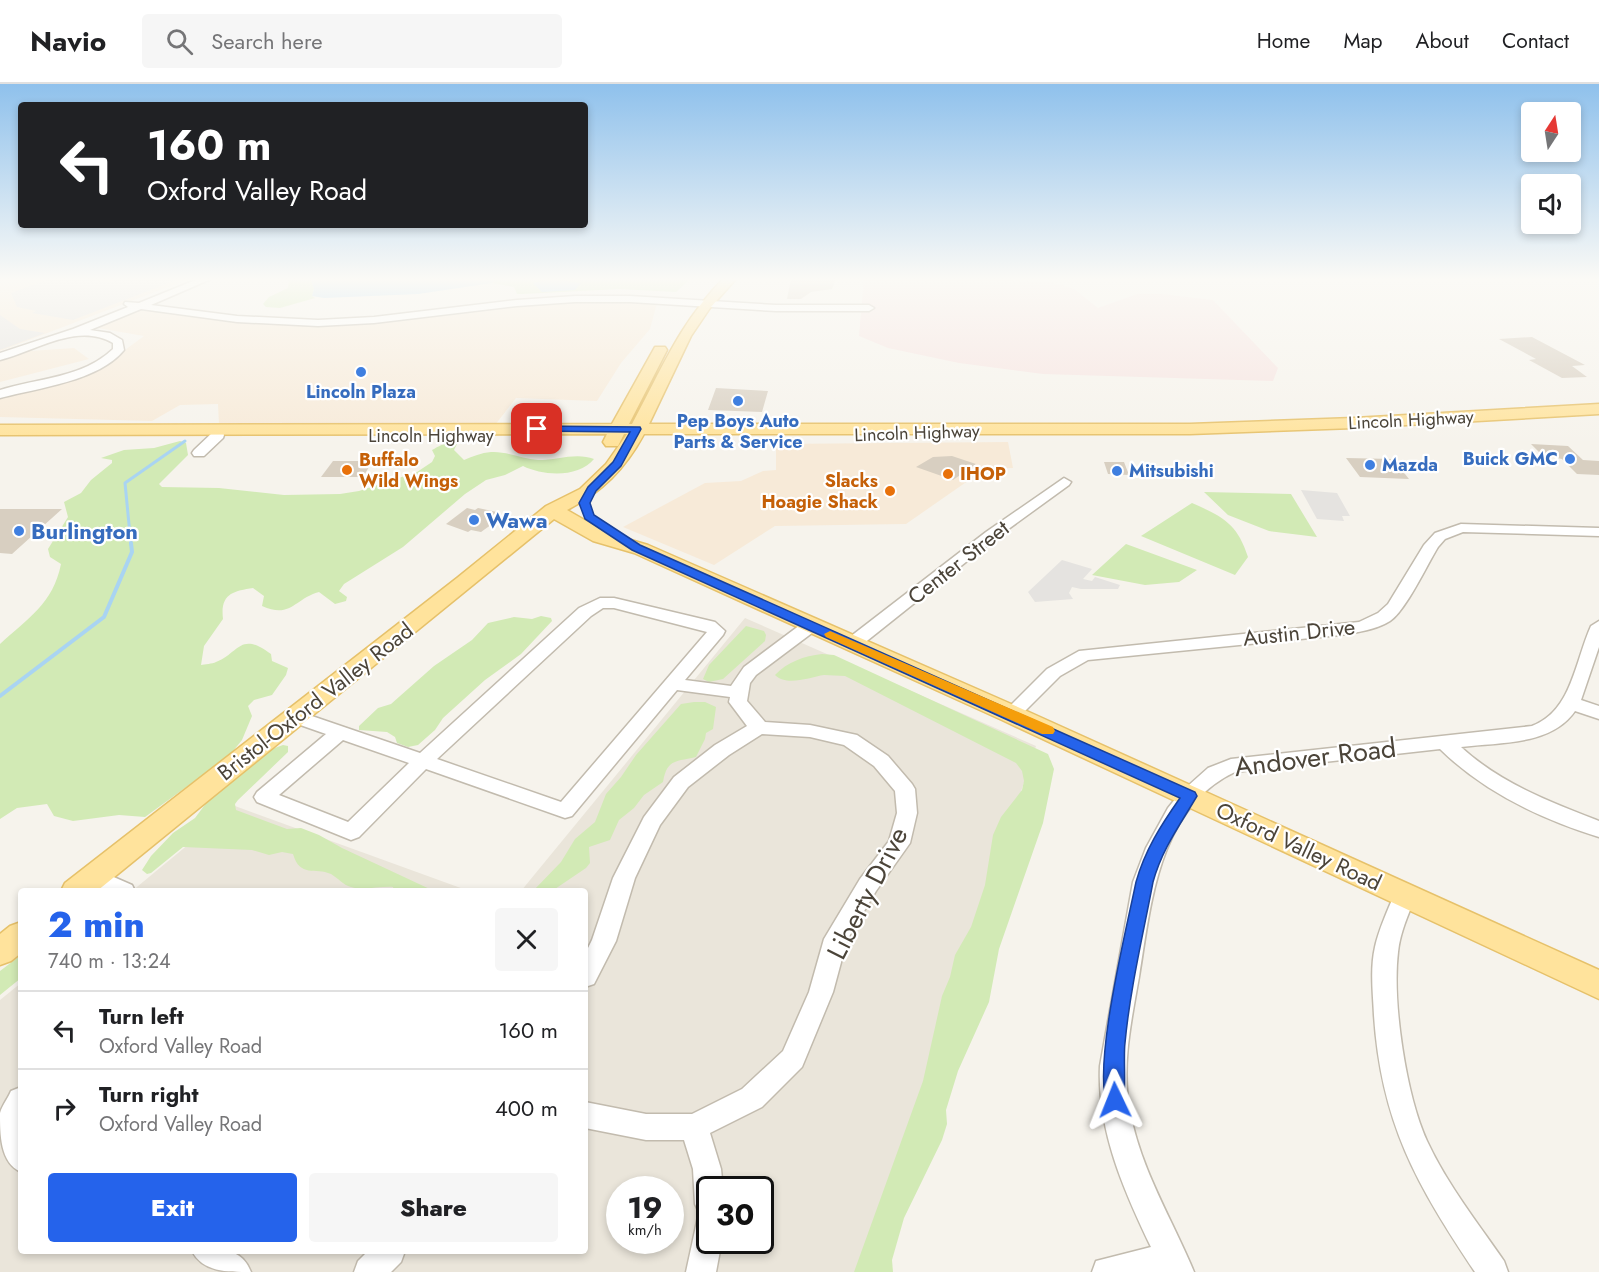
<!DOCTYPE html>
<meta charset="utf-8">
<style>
body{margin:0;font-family:Jost,sans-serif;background:#f6f6f6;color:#202124;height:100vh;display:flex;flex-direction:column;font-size:22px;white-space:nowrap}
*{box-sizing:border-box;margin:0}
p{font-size:20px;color:#757577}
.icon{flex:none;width:33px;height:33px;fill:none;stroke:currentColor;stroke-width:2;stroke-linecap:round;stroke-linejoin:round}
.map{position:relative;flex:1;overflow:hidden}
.side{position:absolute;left:18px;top:804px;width:570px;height:366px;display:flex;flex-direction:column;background:#fff;border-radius:6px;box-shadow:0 3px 9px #0003}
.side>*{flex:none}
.hud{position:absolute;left:18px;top:18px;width:570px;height:126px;border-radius:6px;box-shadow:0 3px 9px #0003;background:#202124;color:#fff;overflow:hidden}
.needle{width:39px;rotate:12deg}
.tools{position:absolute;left:1521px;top:18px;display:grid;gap:12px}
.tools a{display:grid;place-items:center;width:60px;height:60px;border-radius:6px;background:#fff;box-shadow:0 3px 9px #0003;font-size:30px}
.speed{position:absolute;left:606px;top:1092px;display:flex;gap:12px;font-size:30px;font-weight:700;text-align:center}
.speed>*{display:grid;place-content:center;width:78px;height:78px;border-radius:50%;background:#fff;box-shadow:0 3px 9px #0003;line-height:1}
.speed small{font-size:15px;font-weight:400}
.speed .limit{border:3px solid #111;border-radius:9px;background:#fff;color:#111}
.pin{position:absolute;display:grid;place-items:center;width:51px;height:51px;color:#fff;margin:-26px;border-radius:12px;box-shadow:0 3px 9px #0006}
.me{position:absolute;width:66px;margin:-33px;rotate:358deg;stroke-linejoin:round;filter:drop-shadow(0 0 4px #0008)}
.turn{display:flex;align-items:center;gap:21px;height:126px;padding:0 30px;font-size:27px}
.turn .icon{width:78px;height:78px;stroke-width:2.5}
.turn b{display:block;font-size:42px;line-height:51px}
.round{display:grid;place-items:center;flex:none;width:63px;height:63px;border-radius:6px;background:#f6f6f6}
.summary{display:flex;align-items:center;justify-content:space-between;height:102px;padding:0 30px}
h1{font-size:36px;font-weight:800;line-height:45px;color:#2563eb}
.cta{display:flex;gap:12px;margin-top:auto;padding:12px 30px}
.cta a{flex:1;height:69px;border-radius:6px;background:#2563eb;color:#fff;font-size:24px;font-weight:800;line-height:69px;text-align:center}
.cta a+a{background:#f6f6f6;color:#202124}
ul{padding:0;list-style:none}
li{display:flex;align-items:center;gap:18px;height:78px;padding:0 30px;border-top:2px solid #e0e0e0}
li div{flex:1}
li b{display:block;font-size:22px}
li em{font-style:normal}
header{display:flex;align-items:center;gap:36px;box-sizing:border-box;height:84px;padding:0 30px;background:#fff;border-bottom:2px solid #e0e0e0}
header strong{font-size:28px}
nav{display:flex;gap:33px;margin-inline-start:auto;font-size:21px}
.search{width:420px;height:54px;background:#f6f6f6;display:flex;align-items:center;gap:15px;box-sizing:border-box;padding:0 21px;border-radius:6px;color:#757577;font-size:22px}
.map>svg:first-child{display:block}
</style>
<header>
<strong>Navio</strong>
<div class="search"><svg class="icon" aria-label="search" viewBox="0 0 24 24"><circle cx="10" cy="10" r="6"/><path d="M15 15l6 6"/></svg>Search here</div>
<nav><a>Home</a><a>Map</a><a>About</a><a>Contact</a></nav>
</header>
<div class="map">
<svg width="1599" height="1188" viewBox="0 0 1599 1188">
<rect width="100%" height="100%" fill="#f6f3ec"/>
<!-- residential -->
<path fill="#eae5da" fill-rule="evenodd" d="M745 534 1036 662 863 1188H0V916L21 899V1167H585V807H521ZM620 1106H670V1156H620ZM710 1106H760V1156H710Z
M235 722 469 807H132Z"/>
<!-- commercial -->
<path fill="#f7ead8" d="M0 195H189L0 267Z
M627 217 657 219 650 245 621 279 597 317 516 314 495 341 219 340 218 320 180 321 152 337 0 333V315L3 313 98 286 144 252 92 243 139 224 281 241H332L394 238 554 218Z
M74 264 89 275 0 298V275L30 267Z
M1008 358 1013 384 985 385 906 440 775 442 714 481 623 443 705 399 741 397 763 387 776 386V360Z"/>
<!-- medical -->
<path fill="#f6e3e0" d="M864 195H997L1054 199 1074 205 1098 224 1137 210H1162L1213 216 1278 284 1273 297 1043 290 959 279 888 264 859 252Z"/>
<!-- green -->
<path fill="#d2eab5" d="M284 195H311L314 205 312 212 315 214 280 224 266 223 263 220 269 213 288 204 289 197Z
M496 195H690L676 208 619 205 523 210H517L514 203 492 199Z
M180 357 186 359 188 371 159 400 162 403 219 404 284 411 340 410 359 407 417 388 432 378 435 372 432 366C441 361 447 357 457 360L454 366 464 376C473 372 481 369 491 368 507 367 522 375 538 376 557 376 577 368 594 375 579 394 543 392 523 382L505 391 486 396 465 410 403 463 344 500 339 507 347 513 346 517 335 520 319 508C294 515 291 535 262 522L264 512 253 504C233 507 220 510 223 535L204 562 201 581C205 580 212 580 216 578 240 568 240 547 271 570L272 577 288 584 286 591 272 611 254 616 248 622 252 632 242 656 229 672 145 733 119 731 73 737 54 732 47 720 17 724 0 735V560C28 534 53 520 61 480L50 473 48 465 68 433 64 418 81 409 91 396 112 379V376L101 374 124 366 154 364Z
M1204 408 1291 410 1317 453 1269 447 1228 431Z
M1192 419C1223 433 1237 439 1248 473L1235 491 1141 452Z
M1126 460 1197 486 1179 498 1145 501 1092 491Z
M541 532 551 534 552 537 521 570 485 596 443 634 435 646 418 661 408 663 397 659 395 653 387 648 359 646V642L378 624 391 620 434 582 472 556 488 539 514 533 532 535Z
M746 542 764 547 766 551 765 557 723 595 709 598 703 595 709 581Z
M822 570 834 571 1048 670 1054 685 1043 739 999 865 989 918 958 987 946 1026 947 1040 942 1056 904 1134 892 1176 893 1188H854L923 997 942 912 950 893 955 871 971 843 985 801 993 751 1001 733 1022 706 1024 697 1022 687 1016 679 845 592C838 592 831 591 824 591 810 593 787 603 775 591 787 578 804 572 822 570Z
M694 618H705L716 623 713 645 706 649 705 655 696 673C675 678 667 675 663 698L644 711 634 724 619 736 610 756 589 763 590 779 586 784 552 807H533L561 778 575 755 595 738 606 710 621 693 636 671 681 620Z
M283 661 288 662V668L238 716 235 720 236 726 287 745 301 744 319 751 342 764 434 807H394L393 803C380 802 363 807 351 803 343 801 338 794 331 790 315 783 300 794 293 770L282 768 269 771 252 766 183 763 151 789 147 790 142 786 151 772 173 749 195 734 210 714 272 665Z
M21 871V894L0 911V887Z"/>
<!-- parking -->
<path fill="#e5e3e0" d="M49 195H85L109 198 118 195H179L73 236 32 229 36 227 17 223 11 209Z
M0 231 20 245 45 249 0 266Z
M1301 406 1337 409 1350 432H1342L1344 437 1317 435Z
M1062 476 1092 485 1083 495 1092 497 1095 493 1120 501 1118 505H1081L1072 503 1069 509 1073 515 1035 518 1028 508Z"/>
<!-- water -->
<path fill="#a9d4f2" d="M311 195H496L492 199 418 210 324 214 312 212 314 205Z
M551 195 581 199 575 206 542 208 533 199Z"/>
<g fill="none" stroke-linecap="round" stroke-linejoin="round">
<!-- stream-far1 -->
<path stroke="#a9d4f2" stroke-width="3" d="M131 461 125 399 185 357"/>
<!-- stream -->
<path stroke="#a9d4f2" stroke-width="4" d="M0 612 104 533 132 468 131 459"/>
</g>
<!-- building -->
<path fill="#d8cfc1" d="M791 195 800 196 836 195 832 205 811 208 801 215H787Z
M1532 253 1585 281 1572 282 1587 293 1562 294 1529 276 1536 275 1499 255Z
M716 304 768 307 762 328 708 326Z
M1531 360 1568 362 1583 376 1599 377V391L1577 390 1562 375 1542 371Z
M952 372 976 380 953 396 916 383 933 373Z
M1346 374 1393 375 1409 395 1360 393Z
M333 377H372V378L363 393H321Z
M1104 378H1124L1129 391 1108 390Z
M467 424 475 426 478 424 497 428 494 431 502 433 481 448 471 446 468 448 446 440Z
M0 425H62L12 470 0 469Z"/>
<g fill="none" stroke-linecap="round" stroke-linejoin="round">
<!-- minor casing -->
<g stroke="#c2bbae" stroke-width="3">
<path id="minor" d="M198 195H211L151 221 237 232 318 236 374 233 517 216 575 212H630L776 221H869L874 224 869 227H776L630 218H575L517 222 374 239 318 242 237 238 141 225 90 246 110 249 122 256 124 266C99 297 38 304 0 314V306C38 294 83 294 113 265V259C77 238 36 267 0 276V269L73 245 128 223 124 220 125 218 139 219Z
M218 347 223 348 224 351 223 354 204 372H194L192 369 194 366 213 348Z
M1064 394 1071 398 1069 401 996 454 858 564H846L843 560 846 556 986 448Z
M1461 440 1599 444V452L1463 448 1445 455 1438 463C1427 481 1406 526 1390 537 1376 546 1357 548 1341 551L1088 576 1060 592 1018 634H1004L1002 630 1047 585 1079 567 1359 538 1378 529 1388 520 1424 461 1435 449Z
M600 514H614L715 538 725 547 723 551 685 596 731 602 744 583 804 538H816L818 542 816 546 756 591 750 599 747 617 765 638 810 641 857 651 888 672 912 700 915 705 917 729 910 759 876 807 847 856 833 908 802 983 762 1023 710 1049 721 1085 723 1106H710V1156H722L716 1188H686L699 1128 695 1120 693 1085 684 1056H646L585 1044V1018L646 1030H692L742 1005 783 967 809 908 824 855 860 795 889 757 897 729 895 707 874 682 844 661 810 653 762 650 729 671 688 703 660 741 635 794 616 857 594 900 585 903V870L592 856 613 794 644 733 674 693 715 661 747 642 729 618 730 613 677 606 572 732 565 734 426 685 359 753 351 756 257 718 254 713 257 708 326 650 289 637 287 633 289 629H303L420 669 579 524ZM603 524H614L707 548 561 718 437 675 591 532ZM343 656 409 679 348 738 279 711Z
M1599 537V563L1581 616 1599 622V635L1575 627C1551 662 1499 658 1461 663 1500 699 1550 718 1599 737V753C1541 735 1484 708 1440 665L1235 688C1158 724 1151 820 1139 893 1131 938 1121 983 1130 1028 1141 1086 1172 1135 1194 1188H1092L1096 1177 1151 1163C1124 1107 1097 1046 1100 982L1133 798 1146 764 1168 724 1180 709 1208 684 1231 675 1532 642C1572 627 1575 577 1591 542Z
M109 791 132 801 135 807H70L69 804 72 798Z
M1405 802 1413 805 1416 811C1409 829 1400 848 1398 868 1392 918 1406 1011 1427 1057 1447 1100 1477 1138 1504 1177L1508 1188H1475C1417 1101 1381 1039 1374 931 1373 909 1370 885 1375 863 1379 845 1387 828 1394 811L1397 805Z
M21 1003V1088C0 1079 0 1050 0 1029 2 1022 8 1014 11 1007Z
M192 1167C217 1167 240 1160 251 1188 226 1188 203 1188 192 1167Z
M368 1167H405L401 1178 391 1188H354L358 1177Z"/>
</g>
<!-- major casing -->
<g stroke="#e6c16a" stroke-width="3">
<path id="major" d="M723 195H736L710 224 691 252 649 340H1190L1354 334 1599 320V330L1354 344 1190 350H644C625 385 602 408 567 426L607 449 648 461 1020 624 1599 886V915L1002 636 634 469 593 457 554 435 97 807H61L65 799 457 494 546 422 580 405 606 380 627 350H624L618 362H606L603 358 607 350 0 351V341L612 340 655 263H665L667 266 629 340H632C662 285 679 240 723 195Z
M21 838V869L11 877 0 881V850L10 842Z"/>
</g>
<!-- minor -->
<use href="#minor" fill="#fff" fill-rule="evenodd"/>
<!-- major -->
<use href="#major" fill="#ffe39c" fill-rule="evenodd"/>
</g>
<!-- sky -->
<linearGradient id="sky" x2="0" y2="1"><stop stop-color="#8fc1ec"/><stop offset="0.54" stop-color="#fbfaf6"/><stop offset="1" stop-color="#fbfaf6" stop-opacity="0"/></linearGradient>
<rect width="1599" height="361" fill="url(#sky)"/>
<!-- route -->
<path fill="#2563eb" stroke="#184099" stroke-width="1.5" d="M537 342 640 343 641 345 621 382 596 407 590 419 594 431 640 461 1195 708 1197 712C1180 741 1162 765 1153 798 1143 851 1130 905 1125 959 1123 974 1127 1012 1122 1023L1115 1026 1108 1023C1091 986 1127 843 1136 798 1145 766 1161 741 1180 714L632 466 585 435 579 419 588 403 613 378 630 348 534 347V343Z"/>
<!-- slow -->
<path fill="#f59e0b" d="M830 547 1053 643 1055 647 1053 650H1042L826 553 824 550Z"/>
<!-- markers -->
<g fill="#3f7fe0" stroke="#fff" stroke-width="2">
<circle cx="361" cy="288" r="6"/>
<circle cx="738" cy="317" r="6"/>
<circle cx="1570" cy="375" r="6"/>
<circle cx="1370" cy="381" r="6"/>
<circle cx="1117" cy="387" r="6"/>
<circle cx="474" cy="436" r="6"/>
<circle cx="19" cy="447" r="6"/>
</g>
<g fill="#e8710a" stroke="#fff" stroke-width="2">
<circle cx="347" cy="386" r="6"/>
<circle cx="948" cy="390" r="6"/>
<circle cx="890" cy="407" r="6"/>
</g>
<g text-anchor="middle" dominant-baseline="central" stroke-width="4.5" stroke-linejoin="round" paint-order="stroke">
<!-- far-shop labels -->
<g font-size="18" font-weight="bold" fill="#366cbe" stroke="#fff">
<text x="361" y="308">Lincoln Plaza</text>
<text x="738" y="337">Pep Boys Auto<tspan x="738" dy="21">Parts &amp; Service</tspan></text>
<text x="1558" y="375" text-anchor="end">Buick GMC</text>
<text x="1382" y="381" text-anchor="start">Mazda</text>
<text x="1129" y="387" text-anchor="start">Mitsubishi</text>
</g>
<!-- far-street labels -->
<g font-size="18" fill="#4b4439" stroke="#fff">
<text transform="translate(1411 336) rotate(-3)">Lincoln Highway</text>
<text transform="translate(917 349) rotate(-2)">Lincoln Highway</text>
<text x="431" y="352">Lincoln Highway</text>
</g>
<!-- far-food labels -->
<g font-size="18" font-weight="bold" fill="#c56008" stroke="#fff" text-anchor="start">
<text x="359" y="376">Buffalo<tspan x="359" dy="21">Wild Wings</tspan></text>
<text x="960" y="390">IHOP</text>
<text x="878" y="397" text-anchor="end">Slacks<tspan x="878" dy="21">Hoagie Shack</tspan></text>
</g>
<!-- shop labels -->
<g font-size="22" font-weight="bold" fill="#366cbe" stroke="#fff" text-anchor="start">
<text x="486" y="436">Wawa</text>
<text x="31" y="447">Burlington</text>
</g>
<!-- street labels -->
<g font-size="22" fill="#4b4439" stroke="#fff">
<text transform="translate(958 478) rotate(-38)">Center Street</text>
<text transform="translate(1299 548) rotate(-6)">Austin Drive</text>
<text transform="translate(315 617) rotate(-38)">Bristol-Oxford Valley Road</text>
<text transform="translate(1299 762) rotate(25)">Oxford Valley Road</text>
</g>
<!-- near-street labels -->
<g font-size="27" fill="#4b4439" stroke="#fff">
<text transform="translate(1315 673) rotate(-7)">Andover Road</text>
<text transform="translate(867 809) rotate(-63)">Liberty Drive</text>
</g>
</g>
</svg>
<div class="tools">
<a><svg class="needle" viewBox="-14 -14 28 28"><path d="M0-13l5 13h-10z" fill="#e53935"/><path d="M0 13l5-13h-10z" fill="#757577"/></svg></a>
<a><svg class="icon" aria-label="sound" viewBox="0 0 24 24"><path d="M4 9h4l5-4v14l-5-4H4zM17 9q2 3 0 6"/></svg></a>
</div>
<div class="speed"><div>19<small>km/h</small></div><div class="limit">30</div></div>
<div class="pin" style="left:537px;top:345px;background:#d93025"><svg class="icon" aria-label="arrive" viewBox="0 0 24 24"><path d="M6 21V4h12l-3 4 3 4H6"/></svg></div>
<svg class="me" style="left:1115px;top:1016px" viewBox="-20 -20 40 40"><path d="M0-17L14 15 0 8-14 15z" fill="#2563eb" stroke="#fff" stroke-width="4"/></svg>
<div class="hud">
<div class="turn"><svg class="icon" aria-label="left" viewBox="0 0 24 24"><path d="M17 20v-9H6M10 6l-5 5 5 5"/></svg><div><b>160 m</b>Oxford Valley Road</div></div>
</div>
<section class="side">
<div class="summary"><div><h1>2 min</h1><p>740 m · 13:24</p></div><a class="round"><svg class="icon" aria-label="close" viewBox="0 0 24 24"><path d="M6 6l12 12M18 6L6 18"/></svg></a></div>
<ul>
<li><svg class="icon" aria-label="left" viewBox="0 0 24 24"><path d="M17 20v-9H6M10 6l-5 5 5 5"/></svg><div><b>Turn left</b><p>Oxford Valley Road</p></div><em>160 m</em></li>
<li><svg class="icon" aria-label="right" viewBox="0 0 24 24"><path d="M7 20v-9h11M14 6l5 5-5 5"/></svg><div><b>Turn right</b><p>Oxford Valley Road</p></div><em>400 m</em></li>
</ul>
<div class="cta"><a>Exit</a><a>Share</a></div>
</section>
</div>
